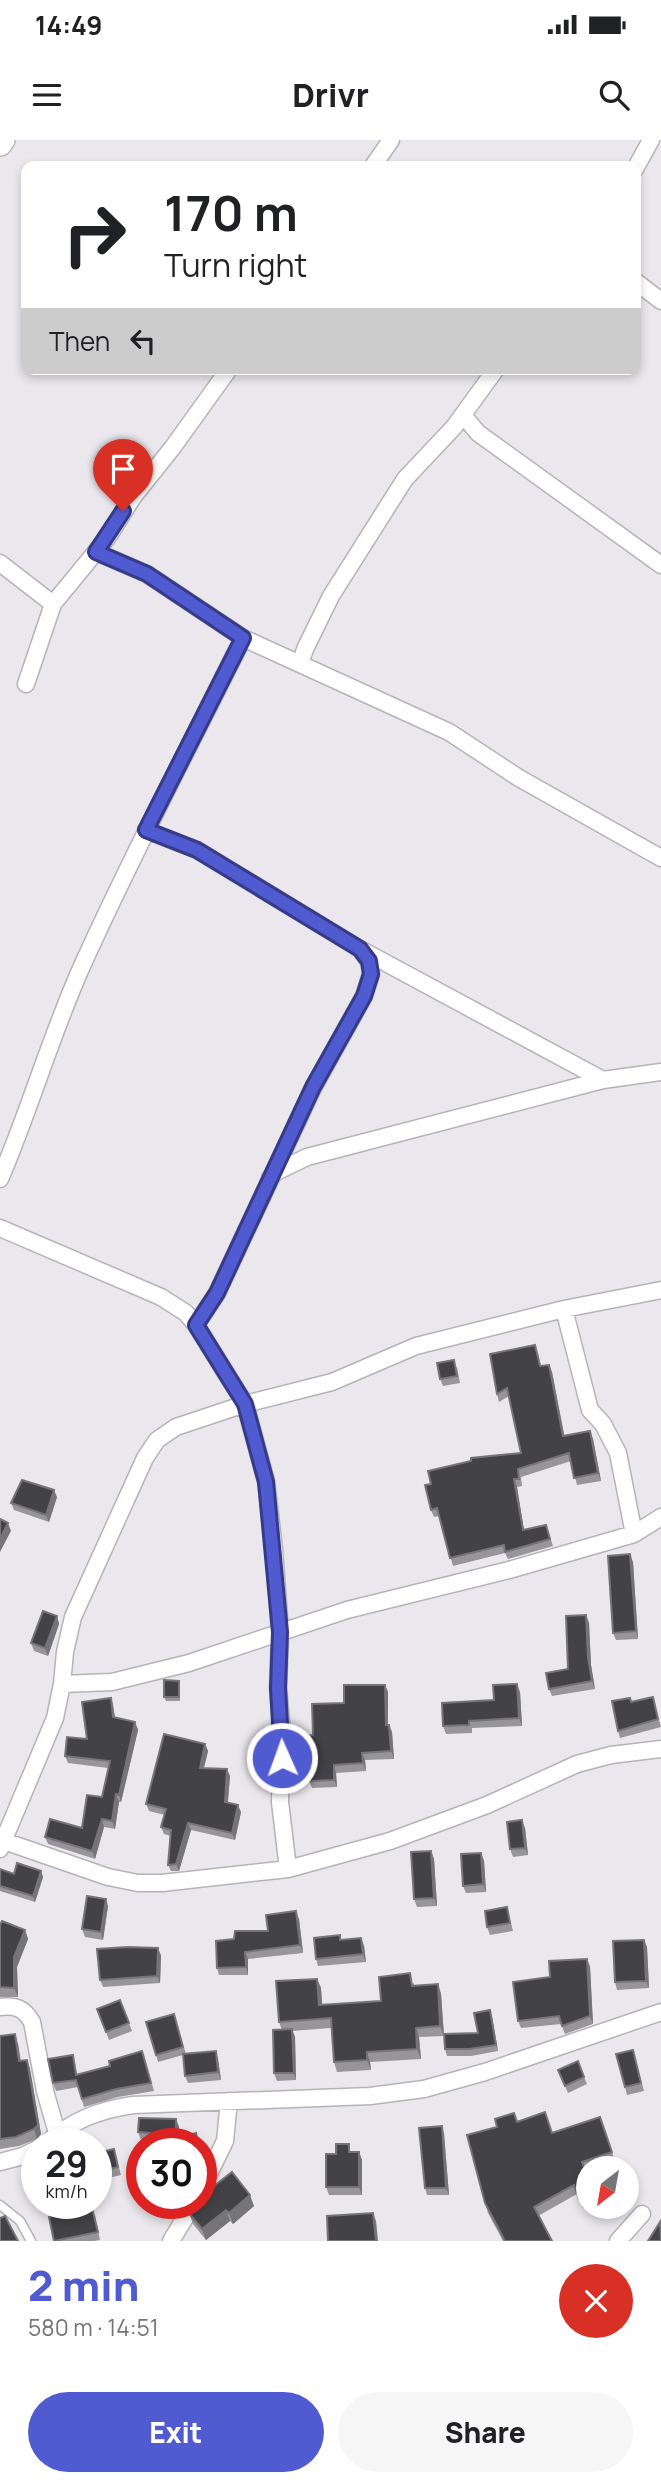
<!DOCTYPE html>
<meta charset="utf-8">
<style>
body{margin:0;font-family:Manrope,sans-serif;background:#f6f6f6;color:#202124;height:100vh;display:flex;flex-direction:column;font-size:26px;white-space:nowrap}
*{box-sizing:border-box;margin:0}
p{font-size:23px;color:#757577}
.icon{flex:none;width:38px;height:38px;fill:none;stroke:currentColor;stroke-width:2;stroke-linecap:round;stroke-linejoin:round}
.map{position:relative;height:2101px;overflow:hidden}
.details{display:flex;flex-direction:column;background:#fff;flex:1}
.details>*{flex:none}
.guide{position:absolute;left:21px;top:21px;width:620px;height:214px;border-radius:14px;box-shadow:0 4px 10px #0003;background:#fff;color:#202124;overflow:hidden}
.needle{width:46px;rotate:211deg}
.fabs{position:absolute;left:576px;top:2016px;display:grid;gap:14px}
.fabs a{display:grid;place-items:center;width:63px;height:63px;border-radius:50%;background:#fff;box-shadow:0 4px 10px #0003;font-size:35px}
.speed{position:absolute;left:21px;top:1988px;display:flex;gap:14px;font-size:35px;font-weight:700;text-align:center}
.speed>*{display:grid;place-content:center;width:91px;height:91px;border-radius:50%;background:#fff;box-shadow:0 4px 10px #0003;line-height:1}
.speed small{font-size:18px;font-weight:400}
.speed .limit{border:10px solid #d22;background:#fff;color:#111}
.pin{position:absolute;display:grid;place-items:center;width:60px;height:60px;color:#fff;margin:-72px -30px;border-radius:50% 50% 50% 0;rotate:-45deg;box-shadow:0 0 7px #0007}
.pin .icon{rotate:45deg}
.me{position:absolute;width:77px;margin:-38px;rotate:358deg;stroke-linejoin:round;filter:drop-shadow(0 0 5px #0008)}
.turn{display:flex;align-items:center;gap:24px;height:147px;padding:0 28px;font-size:32px}
.turn .icon{width:91px;height:91px;stroke-width:2.5}
.turn b{display:block;font-size:49px;line-height:60px}
.then{display:flex;align-items:center;height:66px;padding:0 28px;background:#0003;gap:14px;font-size:26px}
.round{display:grid;place-items:center;flex:none;width:74px;height:74px;border-radius:37px;background:#f6f6f6}
.headline{display:flex;align-items:center;justify-content:space-between;height:119px;padding:0 28px}
h1{font-size:42px;font-weight:800;line-height:52px;color:#515bd1}
.primary-button{display:flex;gap:14px;margin-top:auto;padding:14px 28px}
.primary-button a{flex:1;height:80px;border-radius:42px;background:#515bd1;color:#fff;font-size:28px;font-weight:800;line-height:80px;text-align:center}
.primary-button a+a{background:#f6f6f6;color:#202124}
.status{display:flex;justify-content:space-between;align-items:center;height:49px;padding:0 35px;background:#fff;direction:ltr}
.status svg{height:19px;fill:currentColor}
header{display:flex;justify-content:space-between;align-items:center;height:91px;padding:0 28px;background:#fff;font-size:32px;font-weight:800}
.map>svg:first-child{display:block}
</style>
<div class="status"><b>14:49</b><svg viewBox="0 0 49 12"><path d="M0 12V9h3v3zM5 12V6h3v6zM10 12V3h3v9zM15 12V0h3v12zM26 1h20v11H26zM47 4h2v5h-2z"/></svg></div>
<header><svg class="icon" aria-label="menu" viewBox="0 0 24 24"><path d="M4 6h16M4 12h16M4 18h16"/></svg>Drivr<svg class="icon" aria-label="search" viewBox="0 0 24 24"><circle cx="10" cy="10" r="6"/><path d="M15 15l6 6"/></svg></header>
<div class="map">
<svg width="661" height="2101" viewBox="0 0 661 2101">
<rect width="100%" height="100%" fill="#ebe8ed"/>
<g fill="none" stroke-linecap="round" stroke-linejoin="round">
<!-- lane casing -->
<g stroke="#b5b3b8" stroke-width="11">
<path id="lane" d="M0 2065 20 2081 31 2101"/>
</g>
<!-- street casing -->
<g stroke="#b5b3b8" stroke-width="19">
<path id="street" d="M373 26 391 0
M635 29 651 0
M635 141 661 161
M463 275 478 293 496 306 661 425
M96 412 147 434 243 498 449 592 519 638 661 718
M0 423 53 464
M300 523 306 507 331 456 405 339 454 287 496 229
M26 544 53 464 108 397 133 357 173 307 229 229
M146 690 197 710 360 809 603 940
M270 1038 276 1032 307 1017 603 940 661 932
M0 1039C30 969 51 895 82 826 132 715 189 607 243 498
M0 1088 161 1157 186 1173 196 1185 245 1264 266 1341 274 1409 280 1492 278 1548 282 1592 280 1662 288 1729
M564 1169 590 1270 603 1284 618 1313 634 1394
M196 1185 217 1153 313 948 364 856 371 834 369 821 360 809
M62 1544 112 1542 189 1523 347 1470 509 1430 634 1394 661 1377
M4 1701 108 1737 138 1743H162L288 1729 390 1701 487 1665 577 1624 611 1615 661 1609
M0 1709 55 1578 62 1544 65 1512 73 1477 145 1318 157 1300 176 1287 245 1264 332 1242 416 1206 564 1169 661 1150
M0 1867C15 1865 24 1868 32 1882L45 1951 57 1993
M46 2004C72 1980 99 1970 133 1965L370 1956 424 1949 485 1932 661 1872
M0 2022 23 2016 37 2009
M201 2050 225 2001 229 1961
M171 2101 194 2063
M618 2101 642 2074"/>
</g>
<!-- secondary casing -->
<g stroke="#b5b3b8" stroke-width="26">
<path id="secondary" d="M0 4 3 0"/>
</g>
<!-- lane -->
<use href="#lane" stroke="#fff" stroke-width="8"/>
<!-- street -->
<use href="#street" stroke="#fff" stroke-width="16"/>
<!-- secondary -->
<use href="#secondary" stroke="#fff" stroke-width="23"/>
</g>
<!-- wall -->
<path fill="#97959a" d="M538 1213 541 1226 549 1225 552 1232 564 1296 593 1299 601 1341 577 1345 571 1321 521 1337 522 1346 517 1347 524 1390 546 1385 553 1406 508 1419 505 1413 453 1426 439 1376 434 1377 431 1370V1344L521 1313 509 1256 499 1262 497 1254Z
M457 1227 460 1243 443 1246 440 1239Z
M57 1357 49 1382 14 1370 11 1363Z
M633 1422 638 1499 616 1500 613 1493Z
M586 1475 589 1483 591 1525 595 1549 552 1556 549 1549 568 1529Z
M57 1476 59 1484 48 1516 34 1511 31 1503Z
M179 1541 180 1544V1561H166L164 1557Z
M385 1545 388 1552V1585L392 1592 394 1619 365 1620 366 1631 336 1633 337 1647 312 1648 309 1641 313 1595 344 1563Z
M520 1552 522 1586 472 1588V1593L446 1594 443 1586 494 1560Z
M653 1557 661 1587 620 1598 618 1591Z
M111 1558 113 1565 115 1577 135 1582 138 1590 121 1662H119L115 1689 104 1687 95 1719 48 1704 45 1697 82 1688 102 1657 108 1628 68 1623 65 1616 87 1599Z
M205 1604 208 1611 204 1628 230 1636 228 1663 241 1672 235 1700 191 1690 179 1731H171L168 1725 171 1696 164 1694 161 1687 165 1675 149 1671 146 1664Z
M525 1688 528 1715 513 1717 510 1709Z
M431 1711 434 1719 437 1766 417 1767 414 1759Z
M481 1713 484 1721 486 1752 466 1753 463 1746Z
M0 1729 14 1734 41 1731 43 1737 35 1762 0 1751Z
M108 1766 103 1800 85 1797 82 1789Z
M507 1767 513 1791 490 1795 487 1787Z
M299 1779 303 1813 248 1819V1835H219L217 1828 234 1799 268 1791Z
M0 1785 25 1790 28 1799 17 1827 18 1857H0Z
M340 1795 341 1800 361 1798 364 1806 366 1822 318 1826 316 1819Z
M644 1800 647 1807 649 1848 617 1850 615 1842Z
M158 1808 161 1816 160 1843 103 1847 100 1840Z
M587 1819 590 1827 593 1884 565 1894 561 1884 521 1888 518 1881 550 1837Z
M317 1839 321 1848 322 1865 381 1861 414 1843V1845L438 1844 441 1854 444 1896 419 1897 421 1919 370 1922 371 1930 337 1932 334 1922 331 1888 292 1891 295 1897 296 1940 277 1941 274 1933 282 1890 279 1882Z
M120 1860 132 1891 109 1900 97 1869Z
M174 1874 186 1914 218 1919 221 1940 188 1943 185 1936 183 1915 158 1922 156 1915Z
M492 1877 498 1911 471 1916H447L445 1909 478 1893Z
M0 1896 18 1904 21 1921 27 1920 30 1929 41 1994 37 1999 19 2006 0 2009Z
M73 1915 75 1923 77 1934 145 1919 154 1951 118 1957 84 1967 78 1947 56 1951 53 1943Z
M635 1918 644 1951 627 1955 625 1947Z
M558 1930 584 1937 587 1944 568 1953Z
M600 1977 615 2021 595 2028H588V2031L585 2032 588 2040V2066L583 2068 577 2054 538 2076 552 2101H503L488 2073 485 2063 517 1982 552 1993Z
M176 1979 179 1987V1997L152 2000H141L138 1992Z
M444 1994 449 2055H427L425 2048Z
M114 2009 121 2035 96 2041V2013Z
M352 2012H359L362 2020V2055H329L326 2047 336 2014Z
M209 2050 254 2066 233 2084 230 2081 206 2100 193 2084 189 2073 211 2054Z
M89 2068 95 2075 100 2100 94 2101H54Z"/>
<!-- shaded-wall -->
<path fill="#757478" d="M549 1225 552 1232 566 1304 563 1296Z
M590 1291 593 1299 601 1341 598 1333Z
M514 1339 517 1347 525 1397 523 1390Z
M54 1350 57 1357 49 1382 46 1375Z
M8 1383 11 1391 0 1412V1399Z
M630 1414 633 1422 638 1499 636 1491Z
M586 1475 589 1483 591 1525 595 1549 592 1541 588 1518Z
M57 1476 59 1484 48 1516 45 1508Z
M517 1544 520 1552 522 1586 519 1578Z
M385 1545 388 1552V1592L386 1585Z
M111 1558 113 1565 116 1585 113 1577Z
M135 1582 138 1590 121 1662 119 1655Z
M389 1585 392 1592 394 1619 391 1611Z
M205 1604 208 1611 202 1635 200 1628Z
M362 1613 365 1620 366 1631 363 1623Z
M334 1625 336 1633 337 1647 334 1640Z
M227 1629 230 1636 227 1669 225 1662Z
M116 1654 119 1662 115 1689 112 1681Z
M238 1665 241 1672 235 1700 232 1693Z
M102 1679 104 1687 95 1719 92 1711Z
M522 1680 525 1688 528 1715 525 1708Z
M188 1683 191 1690 179 1731 176 1724Z
M431 1711 434 1719 437 1766 434 1758Z
M481 1713 484 1721 486 1752 483 1744Z
M41 1731 43 1737 35 1762 33 1756Z
M106 1759 108 1766 103 1800 101 1792Z
M296 1771 299 1779 303 1813 300 1805Z
M25 1790 28 1799 17 1827 18 1857 14 1848V1817Z
M361 1798 364 1806 366 1822 363 1814Z
M644 1800 647 1807 649 1848 646 1841Z
M158 1808 161 1816 160 1843 157 1836Z
M245 1812 248 1819V1835L246 1827Z
M587 1819 590 1827 593 1884 590 1876Z
M317 1839 321 1848 323 1875 319 1865Z
M438 1844 441 1854 444 1896 440 1886Z
M490 1870 492 1877 498 1911 496 1905Z
M416 1888 419 1897 421 1919 417 1909Z
M292 1889 295 1897 296 1940 294 1933Z
M15 1894 18 1904 22 1931 19 1921Z
M216 1911 218 1919 221 1940 218 1932Z
M367 1912 370 1922 371 1930 367 1920Z
M27 1920 30 1929 41 1994 37 1999 34 1989Z
M176 1979 179 1987 178 2004 176 1998Z
M442 1986 444 1994 449 2055 446 2048Z
M201 2011 203 2021 201 2026Z
M359 2012 362 2020V2055L359 2047Z
M250 2055 254 2066 233 2084 229 2073Z
M226 2070 230 2081 206 2100 202 2089Z
M373 2073 376 2081 378 2101H376Z"/>
<!-- building -->
<path fill="#434246" stroke="#757478" stroke-width="2" d="M535 1205 540 1226 549 1225 563 1296 590 1291 598 1333 574 1338 569 1313 518 1329 519 1339H514L523 1390 546 1385 550 1399 505 1412 504 1405 450 1418 437 1368 431 1370 425 1345 431 1344 428 1331 471 1321V1318L521 1313 507 1248 497 1254 490 1214Z
M454 1220 457 1236 440 1239 437 1223Z
M22 1340 54 1350 46 1375 11 1363Z
M0 1379 8 1383 0 1399Z
M630 1414 636 1491 613 1493 608 1416Z
M43 1471 57 1476 45 1508 31 1503Z
M586 1475 588 1518 592 1541 549 1549 546 1533 568 1529 566 1476Z
M164 1540 179 1541V1557H164Z
M517 1544 519 1578 469 1581V1585L443 1586 442 1563 494 1560 493 1545Z
M344 1545H385L386 1585H389L391 1611 362 1613 363 1623 334 1625V1640L309 1641 307 1596 313 1595 312 1564 344 1563Z
M653 1557 658 1579 618 1591 612 1561 630 1558 631 1562Z
M111 1558 113 1577 135 1582 119 1655 116 1654 112 1681 102 1679 92 1711 45 1697 50 1679 82 1688 87 1655 102 1657 110 1621 65 1616 67 1597 87 1599 82 1562Z
M164 1594 205 1604 200 1628 227 1629 225 1662 238 1665 232 1693 188 1683 176 1724 168 1725 171 1690 161 1687 166 1669 146 1664Z
M522 1680 525 1708 510 1709 507 1682Z
M431 1711 434 1758 414 1759 411 1712Z
M481 1713 483 1744 463 1746 461 1714Z
M17 1723 41 1731 33 1756 0 1746V1729L14 1734Z
M87 1756 106 1759 101 1792 82 1789Z
M507 1767 510 1783 487 1787 485 1771Z
M296 1771 300 1805 245 1812 246 1827 217 1828 216 1801 234 1799 235 1791H268L266 1775Z
M2 1781 25 1790 14 1817V1848L0 1847V1785Z
M340 1795V1800L361 1798 363 1814 316 1819 314 1798Z
M644 1800 646 1841 615 1842 613 1801Z
M128 1807 158 1808 157 1836 100 1840 97 1809Z
M587 1819 590 1876 562 1886 559 1876 518 1881 513 1842 550 1837 549 1821Z
M410 1833 412 1846 438 1844 440 1886 416 1888 417 1909 367 1912V1920L334 1922 331 1878 279 1882 276 1841 317 1839 319 1865 381 1861 379 1837Z
M120 1860 129 1883 106 1892 97 1869Z
M490 1870 496 1905 469 1909H445L444 1894 478 1893 474 1873Z
M174 1874 183 1907 156 1915 146 1882Z
M292 1889 294 1933H274L273 1890Z
M15 1894 19 1921 27 1920 38 1985 34 1989 16 1997 0 1999V1896Z
M633 1910 641 1943 625 1947 616 1914Z
M142 1911 151 1943 116 1949 82 1959 76 1940 53 1943 48 1919 73 1915 76 1935 110 1926 109 1921Z
M216 1911 218 1932 185 1936 183 1914Z
M578 1921 584 1937 565 1946 558 1930Z
M545 1972 552 1993 600 1977 612 2012 582 2022 588 2040V2056L579 2059 574 2045 534 2067 552 2101H505L485 2063 467 1995 497 1987 495 1979 514 1973 517 1982Z
M139 1978 176 1979V1998L196 1993 198 2004H153L150 1993 138 1992Z
M442 1986 446 2048H425L419 1988Z
M84 1993 87 2004H48L56 1999Z
M336 2004H349V2012H359V2047H326V2014H336Z
M114 2009 118 2027 96 2032V2013Z
M232 2032 250 2055 229 2073 226 2070 202 2089 189 2073 211 2053 209 2050Z
M52 2063H87L88 2068H92L98 2092 54 2101 49 2077 55 2076Z
M373 2073 376 2101H328L327 2076Z
M5 2076 18 2101H0V2078Z
M660 2082 661 2101H648Z"/>
<g fill="none" stroke-linecap="round" stroke-linejoin="round">
<!-- route casing -->
<g stroke="#353b88" stroke-width="18">
<path id="route" d="M123 371 96 412 147 434 243 498 146 690 197 710 360 809 369 821 371 834 364 856 313 947 217 1153 196 1185 245 1264 266 1342 280 1492 278 1548 282 1618"/>
</g>
<!-- route -->
<use href="#route" stroke="#515bd1" stroke-width="12"/>
</g>
</svg>
<div class="fabs">
<a><svg class="needle" viewBox="-14 -14 28 28"><path d="M0-13l5 13h-10z" fill="#e53935"/><path d="M0 13l5-13h-10z" fill="#757577"/></svg></a>
</div>
<div class="speed"><div>29<small>km/h</small></div><div class="limit">30</div></div>
<div class="pin" style="left:123px;top:371px;background:#d93025"><svg class="icon" aria-label="arrive" viewBox="0 0 24 24"><path d="M6 21V4h12l-3 4 3 4H6"/></svg></div>
<svg class="me" style="left:282px;top:1618px" viewBox="-20 -20 40 40"><circle r="17" fill="#515bd1" stroke="#fff" stroke-width="3"/><path d="M0-11L8 9 0 5-8 9z" fill="#fff"/></svg>
<div class="guide">
<div class="turn"><svg class="icon" aria-label="right" viewBox="0 0 24 24"><path d="M7 20v-9h11M14 6l5 5-5 5"/></svg><div><b>170 m</b>Turn right</div></div>
<div class="then">Then<svg class="icon" aria-label="left" viewBox="0 0 24 24"><path d="M17 20v-9H6M10 6l-5 5 5 5"/></svg></div>
</div>
</div>
<section class="details">
<div class="headline"><div><h1>2 min</h1><p>580 m · 14:51</p></div><a class="round" style="background:#d93025;color:#fff"><svg class="icon" aria-label="close" viewBox="0 0 24 24"><path d="M6 6l12 12M18 6L6 18"/></svg></a></div>
<div class="primary-button"><a>Exit</a><a>Share</a></div>
</section>
